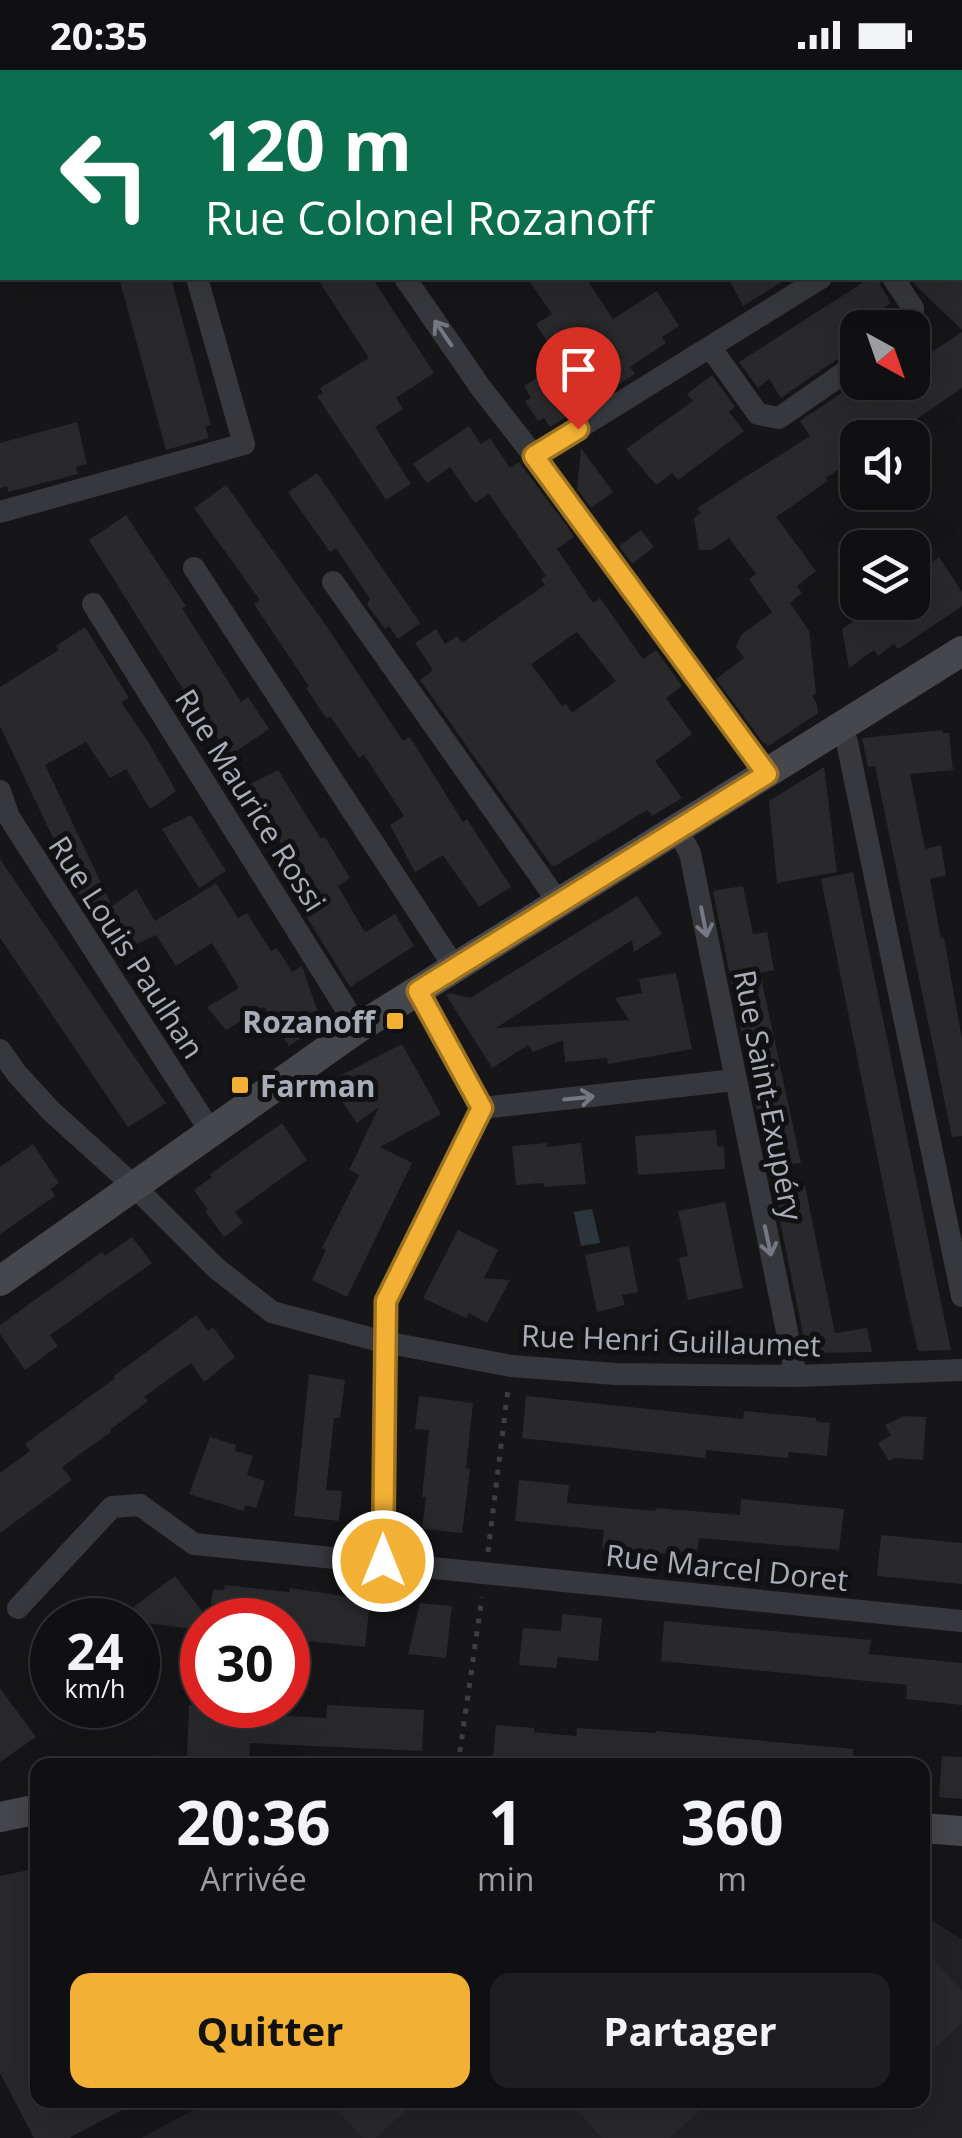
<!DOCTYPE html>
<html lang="fr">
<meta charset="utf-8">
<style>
body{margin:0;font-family:"Open Sans",sans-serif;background:#1e1e20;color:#f1f3f6;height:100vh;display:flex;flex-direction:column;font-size:38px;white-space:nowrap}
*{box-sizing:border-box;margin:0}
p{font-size:32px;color:#9c9d9f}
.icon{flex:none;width:55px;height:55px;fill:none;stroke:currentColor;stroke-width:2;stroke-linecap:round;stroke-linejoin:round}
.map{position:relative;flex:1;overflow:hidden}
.sheet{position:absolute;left:30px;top:1688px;width:900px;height:350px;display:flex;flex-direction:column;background:#101012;border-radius:20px;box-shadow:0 10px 40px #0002,0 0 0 2px #303032}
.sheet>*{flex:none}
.banner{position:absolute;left:0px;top:0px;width:962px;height:210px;box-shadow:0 10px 40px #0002,0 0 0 2px #303032;background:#0b6e4f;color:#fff;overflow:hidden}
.needle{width:65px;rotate:140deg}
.controls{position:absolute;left:840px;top:240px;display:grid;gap:20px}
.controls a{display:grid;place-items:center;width:90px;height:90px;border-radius:20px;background:#101012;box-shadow:0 10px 40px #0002,0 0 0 2px #303032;font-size:50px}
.speed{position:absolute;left:30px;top:1528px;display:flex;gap:20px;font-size:50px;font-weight:700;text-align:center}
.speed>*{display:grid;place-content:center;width:130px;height:130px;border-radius:50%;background:#101012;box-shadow:0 10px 40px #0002,0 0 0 2px #303032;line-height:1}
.speed small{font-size:25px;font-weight:400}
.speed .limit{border:15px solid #d22;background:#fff;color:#111}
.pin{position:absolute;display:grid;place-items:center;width:85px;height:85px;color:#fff;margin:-102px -42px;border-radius:50% 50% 50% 0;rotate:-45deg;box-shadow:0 0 10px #0007}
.pin .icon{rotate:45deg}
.me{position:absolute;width:110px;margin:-55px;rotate:0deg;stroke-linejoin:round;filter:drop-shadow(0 0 8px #0008)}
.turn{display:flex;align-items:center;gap:35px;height:210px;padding:0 40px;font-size:45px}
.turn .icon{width:130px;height:130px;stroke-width:2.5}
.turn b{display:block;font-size:70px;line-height:85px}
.eta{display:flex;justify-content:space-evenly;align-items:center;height:170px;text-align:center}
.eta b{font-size:60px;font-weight:700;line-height:70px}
.primary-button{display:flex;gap:20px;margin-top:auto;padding:20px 40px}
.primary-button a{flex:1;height:115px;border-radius:20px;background:#f2b134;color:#111;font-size:40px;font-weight:700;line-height:115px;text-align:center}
.primary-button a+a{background:#1e1e20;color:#f1f3f6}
.status{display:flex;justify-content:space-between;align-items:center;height:70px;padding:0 50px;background:#101012;direction:ltr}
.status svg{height:28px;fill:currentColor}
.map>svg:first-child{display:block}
</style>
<div class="status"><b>20:35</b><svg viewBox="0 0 49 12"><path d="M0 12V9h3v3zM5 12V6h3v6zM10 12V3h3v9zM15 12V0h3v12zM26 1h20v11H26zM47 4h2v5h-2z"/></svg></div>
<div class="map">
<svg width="962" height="2068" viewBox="0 0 962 2068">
<rect width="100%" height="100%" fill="#161618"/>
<!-- built -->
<path fill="#222225" d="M923 1845 962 1869V2068H141L213 2030H922Z"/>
<!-- water -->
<path fill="#2c353c" d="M592 1139 600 1173 581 1176 574 1142Z"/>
<!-- building -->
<path fill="#29292c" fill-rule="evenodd" d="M119 208H171L211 355 205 356 209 368 166 380Z
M317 208H372L434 303 396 328 403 339 375 357 411 414 386 430 317 326 323 323 320 318 369 288Z
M527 208H586L613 249 657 221 679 256 662 267 666 273 630 297 635 304 550 357 544 348 538 351 525 331 531 328 524 316 560 293 536 254 552 244Z
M728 208H788L743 236Z
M870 208H878L881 216 891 233 873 244 881 258H858V278L849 281 781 328 769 309 758 318 739 292Z
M911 208H962V260L917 217Z
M962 262V318L889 368H858V386L826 408 828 411 776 447 816 501 797 516 802 523 790 533 809 561 816 623 812 626 817 634 818 643 768 676 766 673 764 674 716 609 744 588 736 577 741 565 772 542 749 509 756 504 729 468 711 480H699L694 448 701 443 697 438 810 366 800 351 858 312V332L886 312H912V295Z
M712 305 735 337 729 342 744 361 678 410 672 403 656 415 626 379 693 331 687 324Z
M77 352 87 394 76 397 78 404 8 422 7 416 0 418V373Z
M469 356 481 374 490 368 510 398 519 392 567 456 574 467 557 479 593 533 600 528 643 589 656 580 682 616 666 628 692 664 655 691 682 728 652 746 647 740 555 796 551 795 420 610 433 600 415 573 436 559 445 574 457 566 462 573 545 515 541 509 546 506 489 424 475 433 450 397 427 413 413 394ZM577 562 616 611 572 643 566 634 562 636 531 594Z
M581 378 613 422 591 438 577 419Z
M317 403 420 553 398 569 389 556 385 559 367 535 370 529 336 478 330 482 288 422Z
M226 415 325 554 403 671 410 667 463 752 467 749 511 817 479 837 443 785 415 802 390 755 404 746 364 685 359 688 330 646 326 648 306 618 309 616 254 534 260 530 194 438Z
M126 445 186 536 182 538 241 632 248 627 269 659 229 686 187 619 184 621 89 470Z
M641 460 654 477 632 494 619 476Z
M939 487 962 522V536L898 579 894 574 878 586 874 580 849 598 842 559 882 532H912V506Z
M85 557 129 628 121 632 149 673 176 721 150 739 126 699 110 708 86 672 45 695 112 836 136 819 155 851 216 813 238 848 247 843 271 881 277 878 292 902 302 896 322 954 289 976 264 937 226 960 207 937 239 918 212 873 176 896 156 865 115 884 90 846 0 656V617L59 580 56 576Z
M942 660 943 663H949L953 700 910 704 925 779 941 775 946 805 930 809 941 869 944 868 962 969V1066L952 1067 875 696 868 697 862 668Z
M824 697 837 802 777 813 769 731Z
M278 700 321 769 325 767 350 808 338 816 363 859 366 862 395 844 414 876 350 917 298 833 313 823 245 717Z
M191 745 226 801 199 818 162 759Z
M0 789 166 1033 128 1057 0 868Z
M853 802 936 1208 951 1280 918 1281 906 1228 821 809Z
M743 816 753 864 767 862 774 900 760 903 801 1093 769 1096 761 1059 713 821Z
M637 826 662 864 634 882 632 870 496 958 629 950 615 928 642 923 639 909 676 903 692 979 608 994 607 988 565 992 563 970 533 982 528 975 492 998 446 925 450 923 470 928Z
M402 974 441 1044 380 1077 412 1093 347 1227 312 1210 326 1180 322 1178 359 1105 349 1100 379 1037 357 1053 328 1012Z
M282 1053 307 1090 235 1142 243 1153 224 1167 205 1141 208 1140 194 1120 212 1107 210 1104Z
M716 1060 717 1077 724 1076 725 1099 638 1105 635 1066Z
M547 1073V1077L581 1073 586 1114 544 1117 543 1113 516 1115 512 1076Z
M33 1074 59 1113 51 1119 55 1126 0 1164V1097Z
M805 1116 835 1263 867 1258 872 1282 807 1283 774 1122Z
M725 1132 743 1218 688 1230 679 1188 688 1186 678 1141Z
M458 1160 498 1180 484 1208 510 1210 487 1253 469 1243 466 1248 423 1228Z
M132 1167 152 1193 50 1265 58 1276 25 1300 0 1264V1255L102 1182 105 1186Z
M629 1176 638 1222 622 1225 625 1235 597 1242 585 1185Z
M196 1245 208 1261 213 1257 235 1287 204 1312 191 1293 144 1327 148 1331 110 1360 111 1362 62 1397 72 1410 0 1463V1403L30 1381 25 1374 115 1308 114 1306Z
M309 1304 345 1310 340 1348H334L326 1420 342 1421 339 1451 294 1446Z
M419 1326 473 1333 466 1398 470 1399 462 1463 422 1459 426 1427H422L429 1360 415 1359Z
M526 1326 743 1349 744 1341 816 1348V1351L830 1353 827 1386 789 1382 788 1388 706 1380 705 1388 522 1368Z
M904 1346 926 1347 923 1390 895 1388 889 1391 878 1373 891 1365 885 1355Z
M210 1367 236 1375 235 1381 253 1386 247 1405 265 1411 256 1438 245 1435 244 1441 189 1424Z
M519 1410 569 1415 567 1433 655 1441 656 1438 740 1445 741 1429 844 1439 839 1480 699 1468 697 1483 676 1481V1485L602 1478 604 1460 515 1451Z
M881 1465 962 1473V1514L877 1506Z
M175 1506 202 1541V1552L192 1559 138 1552V1550H116Z
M225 1515 289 1522 290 1518 370 1530 365 1577 288 1569V1550H209L213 1519 224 1520Z
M420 1533 452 1536 446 1588 408 1584Z
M562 1544 602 1548 598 1591 558 1587 556 1598 519 1595 523 1558 561 1561Z
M664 1551 871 1570 869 1584 962 1593V1635L906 1629 907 1615 661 1591Z
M0 1618 36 1667 0 1692Z
M189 1635H252L251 1644 326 1648 327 1635 424 1640 422 1681 250 1673 249 1689 187 1688Z
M496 1655 534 1658V1662L576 1666 577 1658 656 1663V1661L853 1679V1695H492Z
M942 1686 962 1687V1729L939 1727Z
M38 1798V2030H141L69 2068H34L0 2003V1806Z
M922 1878 962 1920V1953L922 1990Z
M327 2030H417L376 2068H363Z
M567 2030H711L670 2068H602Z"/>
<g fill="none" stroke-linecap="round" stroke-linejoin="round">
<!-- path -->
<path stroke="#3d3f44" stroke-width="5" stroke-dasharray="5 8" stroke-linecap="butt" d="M488 1482 508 1319
M458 1695 482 1527"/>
<!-- street -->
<path stroke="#37383d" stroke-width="22" d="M264 0 265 2
M658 0 659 2
M872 0 875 2
M202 2 206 0
M0 116 2 114
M960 124 962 126
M405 208 481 318 534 386 767 703
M893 208 913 238V254L908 258
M710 277 758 344 779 348 858 293
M534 386 821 208
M0 442 244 374 197 208
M194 498 455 898
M333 512 559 833
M93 534 358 958
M838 659 847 672 962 1226
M0 721 9 747 211 1062
M677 759 690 783 796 1306
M0 980 17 1004 51 1041 134 1116 216 1198 272 1242 384 1272 511 1296 616 1304 796 1306 962 1300
M482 1038 735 1010
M383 1491 386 1231 482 1038 418 921
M18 1538 112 1437 140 1435 194 1474 962 1551"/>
<!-- secondary -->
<path stroke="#45474d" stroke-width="30" d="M0 1211 358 958 962 581
M0 1747 38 1739
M922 1758 962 1761"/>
</g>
<!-- one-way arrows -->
<defs><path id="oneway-shaft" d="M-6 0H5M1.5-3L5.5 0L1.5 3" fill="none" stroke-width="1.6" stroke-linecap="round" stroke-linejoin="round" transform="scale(2.5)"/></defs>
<g stroke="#757881">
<use href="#oneway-shaft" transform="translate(443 263) rotate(-124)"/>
<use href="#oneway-shaft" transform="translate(704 852) rotate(79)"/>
<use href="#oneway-shaft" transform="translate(579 1028) rotate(-6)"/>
<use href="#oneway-shaft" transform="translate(768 1171) rotate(78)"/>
</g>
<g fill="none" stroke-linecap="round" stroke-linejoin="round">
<!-- route casing -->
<g stroke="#9d7322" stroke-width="25">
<path id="route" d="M383 1491 386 1231 482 1038 418 921 767 704 534 386 578 359"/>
</g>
<!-- route -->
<use href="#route" stroke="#f2b134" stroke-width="18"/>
</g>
<!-- markers -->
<g fill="#f2b134" stroke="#111113" stroke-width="4">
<rect x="385" y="941" width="20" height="20" rx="5"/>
<rect x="230" y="1005" width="20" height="20" rx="5"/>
</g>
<g text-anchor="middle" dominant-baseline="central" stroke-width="10" stroke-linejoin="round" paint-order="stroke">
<!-- street labels -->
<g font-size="30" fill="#a8adb8" stroke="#111113">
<text transform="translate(251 730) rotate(58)">Rue Maurice Rossi</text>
<text transform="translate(127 877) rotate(57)">Rue Louis Paulhan</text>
<text transform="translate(769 1025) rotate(79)">Rue Saint-Exupéry</text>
<text transform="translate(671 1270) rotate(2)">Rue Henri Guillaumet</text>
<text transform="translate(727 1497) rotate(6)">Rue Marcel Doret</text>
</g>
<!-- poi labels -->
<g font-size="30" font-weight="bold" fill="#a8adb8" stroke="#111113" text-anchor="end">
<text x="375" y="951">Rozanoff</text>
<text x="260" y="1015" text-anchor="start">Farman</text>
</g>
</g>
</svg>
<div class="controls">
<a><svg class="needle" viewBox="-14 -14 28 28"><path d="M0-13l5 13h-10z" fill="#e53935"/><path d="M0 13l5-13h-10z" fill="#9c9d9f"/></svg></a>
<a><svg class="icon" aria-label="sound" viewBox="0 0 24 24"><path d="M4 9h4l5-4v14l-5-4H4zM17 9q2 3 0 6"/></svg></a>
<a><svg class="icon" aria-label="layers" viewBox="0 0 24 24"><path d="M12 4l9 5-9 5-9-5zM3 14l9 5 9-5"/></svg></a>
</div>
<div class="speed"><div>24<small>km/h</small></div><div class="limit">30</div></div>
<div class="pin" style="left:578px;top:359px;background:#d93025"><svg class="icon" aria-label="arrive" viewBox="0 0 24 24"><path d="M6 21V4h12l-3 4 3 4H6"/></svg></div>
<svg class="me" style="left:383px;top:1491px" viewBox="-20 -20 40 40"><circle r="17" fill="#f2b134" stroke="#fff" stroke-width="3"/><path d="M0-11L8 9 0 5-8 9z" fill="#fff"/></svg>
<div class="banner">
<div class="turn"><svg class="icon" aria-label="left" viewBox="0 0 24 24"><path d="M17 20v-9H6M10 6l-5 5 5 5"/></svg><div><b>120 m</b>Rue Colonel Rozanoff</div></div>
</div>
<section class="sheet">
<div class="eta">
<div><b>20:36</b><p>Arrivée</p></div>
<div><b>1</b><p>min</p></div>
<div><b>360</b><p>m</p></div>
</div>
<div class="primary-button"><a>Quitter</a><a>Partager</a></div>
</section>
</div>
